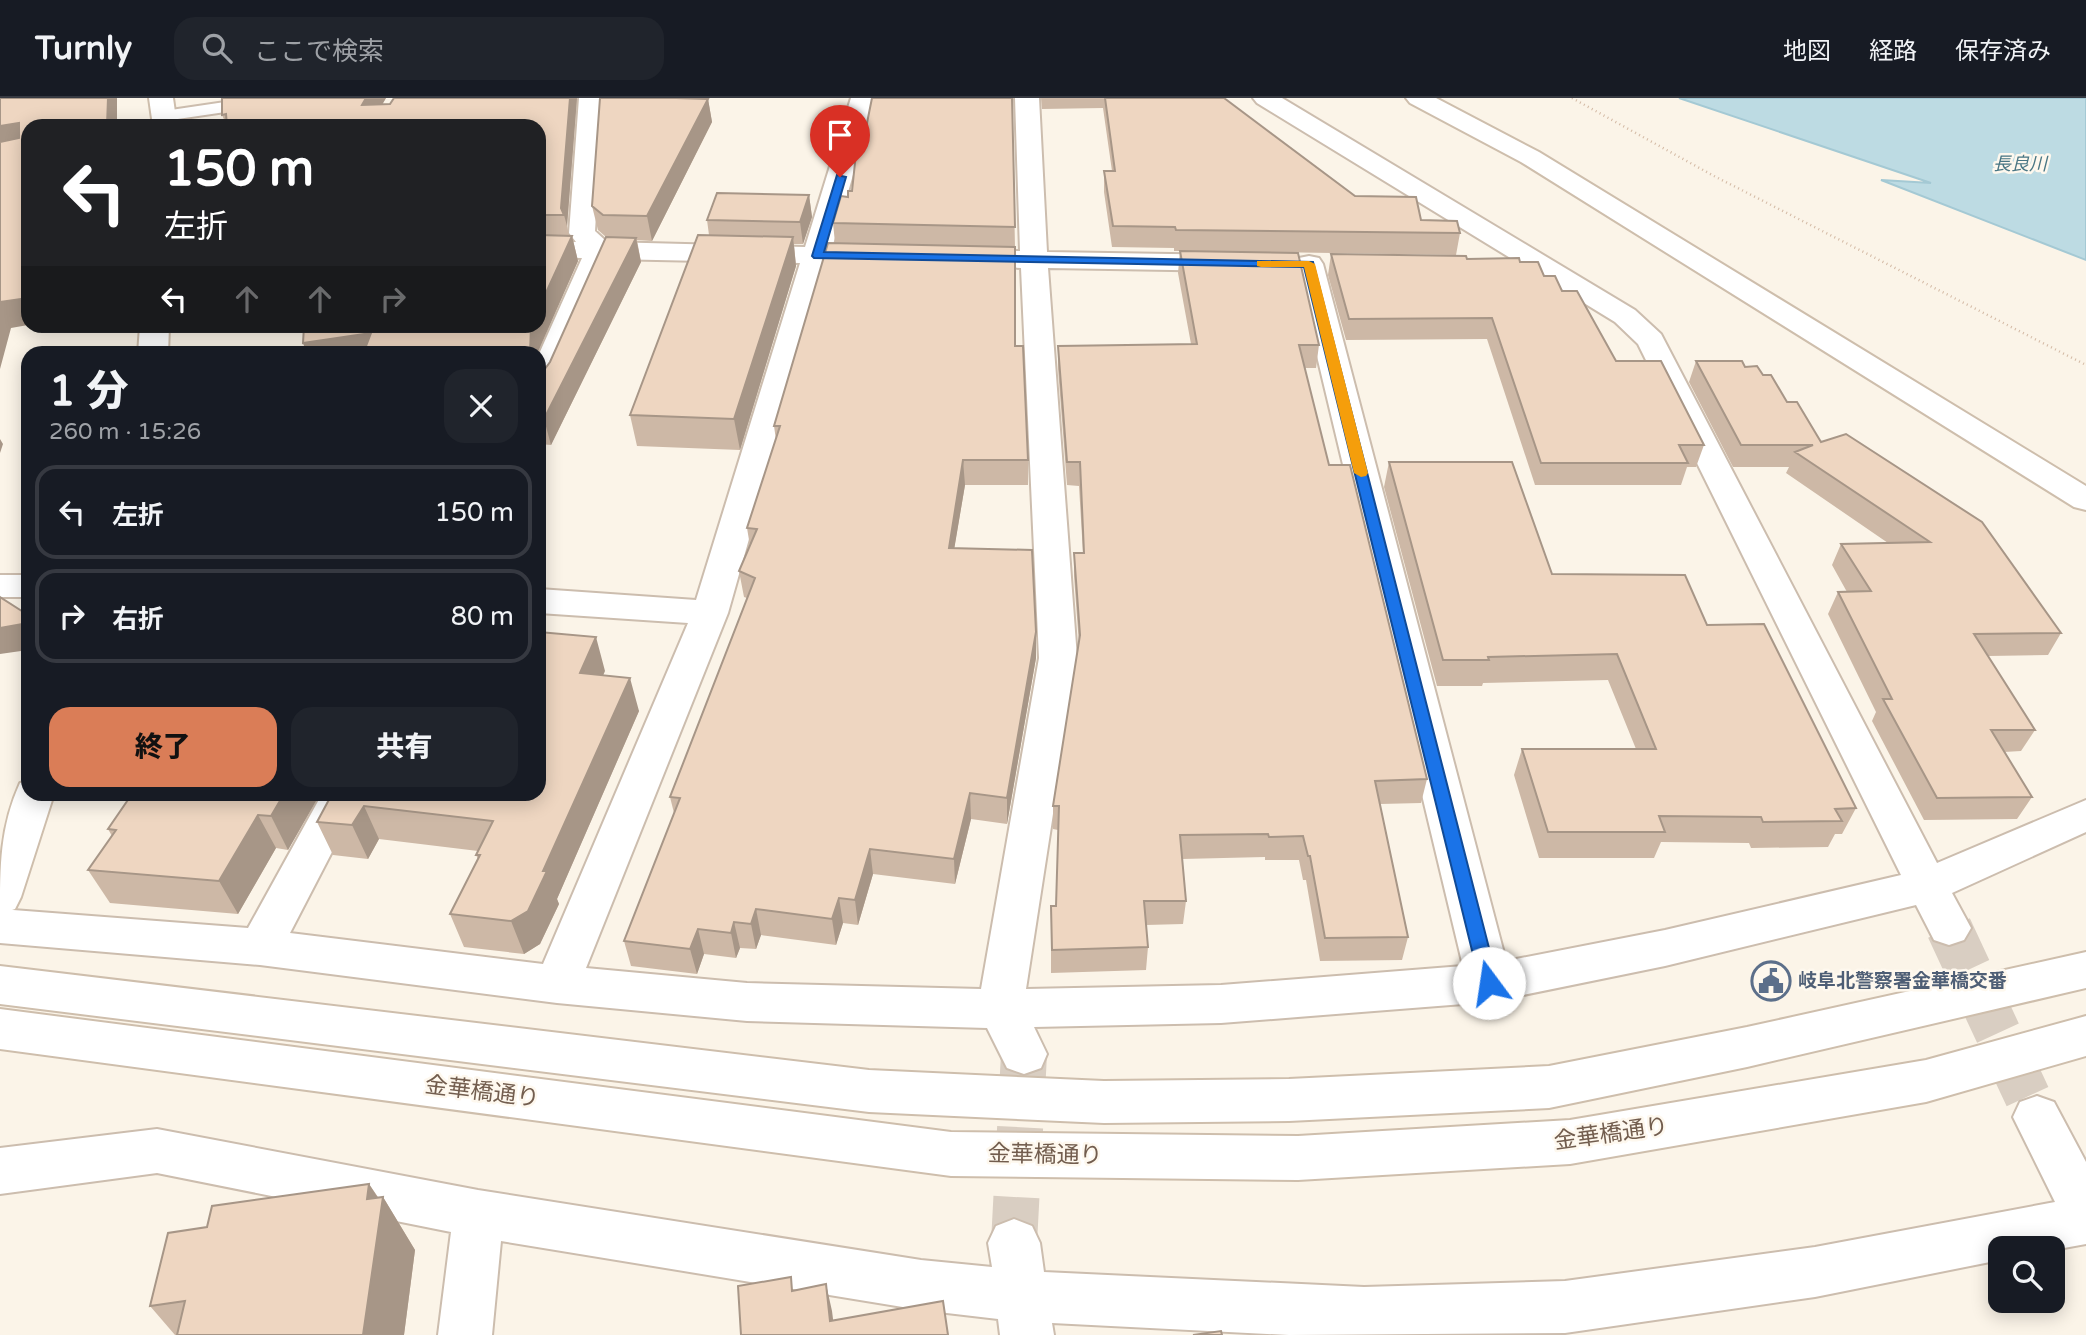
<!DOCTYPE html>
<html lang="ja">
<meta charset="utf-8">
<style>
body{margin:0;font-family:"Varela Round","Noto Sans JP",sans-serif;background:#20242c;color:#f1f3f6;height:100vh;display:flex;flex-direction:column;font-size:26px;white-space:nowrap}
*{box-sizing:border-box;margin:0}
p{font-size:23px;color:#9ea1a6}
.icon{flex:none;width:38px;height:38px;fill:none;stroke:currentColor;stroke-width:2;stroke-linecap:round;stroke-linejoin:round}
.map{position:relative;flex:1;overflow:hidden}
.drawer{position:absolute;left:21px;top:248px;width:525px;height:455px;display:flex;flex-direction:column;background:#171b24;border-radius:21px;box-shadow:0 4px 18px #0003}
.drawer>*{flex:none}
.banner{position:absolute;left:21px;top:21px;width:525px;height:214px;border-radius:21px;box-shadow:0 4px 18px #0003;background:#202124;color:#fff;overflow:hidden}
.fabs{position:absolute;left:1988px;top:1138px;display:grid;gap:14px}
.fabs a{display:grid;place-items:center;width:77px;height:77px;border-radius:14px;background:#171b24;box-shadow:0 4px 18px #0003;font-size:35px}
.pin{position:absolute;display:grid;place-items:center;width:60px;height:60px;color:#fff;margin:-72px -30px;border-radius:50% 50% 50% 0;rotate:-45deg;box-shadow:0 0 7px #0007}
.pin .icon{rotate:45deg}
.me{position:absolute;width:77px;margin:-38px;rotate:346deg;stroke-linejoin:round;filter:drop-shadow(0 0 5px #0008)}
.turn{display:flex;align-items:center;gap:24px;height:147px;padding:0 28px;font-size:32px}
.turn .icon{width:91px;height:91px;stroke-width:2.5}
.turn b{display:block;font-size:49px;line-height:60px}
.lanes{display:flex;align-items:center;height:66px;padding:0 28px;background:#0003;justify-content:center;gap:35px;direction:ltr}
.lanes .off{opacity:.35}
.round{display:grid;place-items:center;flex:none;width:74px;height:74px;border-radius:21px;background:#20242c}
.summary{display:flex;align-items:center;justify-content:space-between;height:119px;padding:0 28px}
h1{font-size:42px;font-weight:800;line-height:52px}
.button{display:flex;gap:14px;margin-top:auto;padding:14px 28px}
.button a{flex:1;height:80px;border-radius:21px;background:#da7d57;color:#111;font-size:28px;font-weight:800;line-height:80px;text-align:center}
.button a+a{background:#20242c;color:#f1f3f6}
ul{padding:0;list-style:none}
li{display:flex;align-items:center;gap:21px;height:94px;margin:0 14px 10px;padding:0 14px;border:4px solid #363941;border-radius:21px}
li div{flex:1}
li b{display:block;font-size:26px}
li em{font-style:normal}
header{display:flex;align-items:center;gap:42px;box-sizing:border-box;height:98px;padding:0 35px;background:#171b24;border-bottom:2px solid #363941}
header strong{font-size:33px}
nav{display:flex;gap:38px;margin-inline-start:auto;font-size:24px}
.search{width:490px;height:63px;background:#20242c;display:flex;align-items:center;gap:18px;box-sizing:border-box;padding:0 24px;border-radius:21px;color:#9ea1a6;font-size:26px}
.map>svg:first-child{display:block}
</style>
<header>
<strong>Turnly</strong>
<div class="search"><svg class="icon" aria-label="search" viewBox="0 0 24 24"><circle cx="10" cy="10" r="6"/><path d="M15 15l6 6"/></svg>ここで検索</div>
<nav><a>地図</a><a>経路</a><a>保存済み</a></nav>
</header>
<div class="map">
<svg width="2086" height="1237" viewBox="0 0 2086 1237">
<rect width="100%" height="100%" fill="#fbf4e8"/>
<!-- water -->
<path fill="#bddbe3" stroke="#a4c9d4" stroke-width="2" d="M1679 0H2086V162L1881 82 1931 85Z"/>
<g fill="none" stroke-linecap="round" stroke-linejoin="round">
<!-- street-tunnel -->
<path stroke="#d9cec2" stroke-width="46" stroke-dasharray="46 24" stroke-linecap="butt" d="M1949 830 2037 1019
M1014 1145 1024 956"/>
<!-- lane casing -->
<g stroke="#ccbdae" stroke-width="4">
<path id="lane" d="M252 0H296L287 5 164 23 155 18 164 13Z"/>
</g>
<!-- street casing -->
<g stroke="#ccbdae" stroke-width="4">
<path id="street" d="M579 0H603L595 133 607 144 805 149 851 0H875L832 150 886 153 890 159 886 165 876 167 827 166 728 515 586 870 747 885 981 891 1039 560 1021 170 954 166 950 160 954 154 964 152 1020 153 1015 0H1039L1047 154 1233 157 1243 159 1247 165 1243 171 1233 173 1048 170 1077 560 1026 891 1221 887 1463 868 1295 166 1299 160 1309 158 1319 160 1323 166 1506 863 1665 832 1901 777 1638 246 1615 224 1257 5 1253 0H1282L1635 212 1661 236 1937 765 2086 702V734L1952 795 1971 830 1964 842 1949 847 1934 842 1916 807 1665 868 1489 904 1221 925 1034 929 1047 956 1041 970 1024 976 1007 970 987 930 747 923 557 905 260 867 0 845V811L248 830 322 696H362L290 835 543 866 688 525 539 515V491L696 502 800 165 609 161 554 289 550 295 539 298V256L582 160 539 159V143L576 144 569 135Z
M0 477H28V499H0Z
M2037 998 2054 1004 2086 1064V1146L2053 1152V1150H2000V1162L1815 1199 1565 1235 1289 1237 1052 1225 1054 1237H1000L998 1221 921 1212 501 1143 492 1237H438L451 1134 157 1075 0 1096V1050L157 1031 478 1092 921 1162 992 1169 988 1145 996 1128 1014 1121 1032 1128 1040 1145 1044 1174 1364 1189 1565 1183 1815 1149 2055 1104 2013 1019 2020 1004Z"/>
</g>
<!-- secondary casing -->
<g stroke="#cebeac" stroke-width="4">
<path id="secondary" d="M149 0H173L177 28H153Z
M1406 0H1436L1539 54 2086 388V412L2074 409 1521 64 1410 5Z
M140 228H169L168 256H138Z
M28 683V696H54L21 799 15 811 0 816C0 768 0 729 20 685Z
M2086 854V890L1747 969 1549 1010 1289 1023 1104 1025 869 1014 0 906V868L869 972 1104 983 1289 981 1549 968 1747 929Z
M0 911 951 1034 1298 1038 1570 1022 1926 962 2086 918V958L1926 1004 1570 1066 1298 1082 951 1078 0 951Z"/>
</g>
<!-- path -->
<path stroke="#d3b9a4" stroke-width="2.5" stroke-dasharray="1 3.5" stroke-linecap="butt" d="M1572 0 1714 78 2086 267"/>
<!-- lane -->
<use href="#lane" fill="#fff" fill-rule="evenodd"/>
<!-- street -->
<use href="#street" fill="#fff" fill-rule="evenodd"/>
<!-- secondary -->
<use href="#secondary" fill="#fff" fill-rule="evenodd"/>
</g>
<!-- wall -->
<path fill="#cdb8a6" d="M222 0H386L382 6 577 0 567 128 569 138H572L578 163 537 256H307L303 245 539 228V28H227L222 17Z
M600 0H695L694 1H708L712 24 652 143 637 142 641 164 551 347 539 346V273L544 272 550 264 606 139 598 132 592 108Z
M1012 0 1015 150V248L1028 362V387H965L954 451 1036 534V560L1007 726 971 721 955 786 873 776 858 827 843 825 836 847 761 837 756 851 740 850 736 860 704 856 697 876 631 868 624 843 674 715 670 699 747 500 744 499 739 473 750 448 747 430 776 342 774 328 835 145 833 125 848 99 852 93 865 35Z
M1041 0H1224L1355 98 1421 122 1460 135 1456 157 1267 154 1319 247 1316 270H1305L1329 367 1427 681 1421 705 1380 706 1408 839 1402 862 1320 863 1306 782H1303L1299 762H1265V759L1182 761 1186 803 1183 826 1146 827 1148 849 1146 872 1051 875V808H1056L1058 732 1053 731V708L1079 547 1074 478V455H1083L1079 388 1067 387 1058 271V248L1191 246 1178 175 1180 153H1174V150L1112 149 1104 94V73H1112L1103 10 1042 11Z
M809 97 812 119 803 146H794L796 168 740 352 637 348 630 317 709 137 707 122Z
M1331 156 1467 161 1520 164 1544 178 1562 193 1616 263 1704 347 1696 369H1687L1681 387H1535L1487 241 1346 242 1328 177Z
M1696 263 1745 269 1763 277 1821 344 2061 535 2048 557 1988 558 2035 632 2021 653 2004 654 2032 699 2017 721 1924 722 1872 623 1876 614 1828 516 1838 494H1847L1832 467 1841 446 1888 445 1786 375 1789 369H1733L1689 284Z
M1389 364 1552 476 1707 527 1856 710 1842 736H1835L1828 749 1751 750 1749 745 1661 744 1654 760H1539L1514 677 1522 651H1636L1608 582 1483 585 1482 588H1437L1384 389Z
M605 573 603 577 639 613 557 801 559 806 540 846 524 856 464 849 450 816 478 761 476 757 478 753 379 741 368 761 333 757 317 724 332 696H539Z
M320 696 288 752 276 750 238 816 110 805 88 772 112 738 108 731Z
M369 1086 378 1099H383L415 1152 404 1237H175L150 1208 207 1129Z"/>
<!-- shaded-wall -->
<path fill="#a79687" d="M108 0H117V28H107Z
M366 0H386L370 28 362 7Z
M570 0H577L567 128 564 117 561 110Z
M708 1 712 24 652 143 647 118Z
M19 25 28 44 0 53V28Z
M809 97 812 119 803 146 800 124Z
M572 138 578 163 537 256H530V229L531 228H539V210Z
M793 139 796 168 740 352 734 321Z
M636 140 641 164 551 347 544 321Z
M28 200V227L11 230 0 271V204Z
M371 235 378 256H307L303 245Z
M0 341 3 346 0 355Z
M963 362 965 387 950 476 949 450Z
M28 525V552L0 556V530Z
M1036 534V560L1007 726V700Z
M596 539 605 573 590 608 580 575Z
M630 580 639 613 557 801 559 806 540 846 524 856 511 823 543 773Z
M970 695 971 721 955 786 954 761Z
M284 696H320L288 752 271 718Z
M364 708 379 741 368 761 352 727Z
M258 717 276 750 238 816 219 783Z
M870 751 873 776 858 827 855 802Z
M839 800 843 825 836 847 832 821Z
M756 811 761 837 756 851 751 826Z
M734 824 740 850 736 860 731 835Z
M698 831 704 856 697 876 690 851Z
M369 1086 382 1106 383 1099 415 1152 404 1237H363L367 1101Z
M826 1186 832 1213 835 1237 830 1223Z"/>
<!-- building -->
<path fill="#eed6c1" stroke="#a79687" stroke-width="2" d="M0 0H108L107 28H28V200L0 204V44L19 40V25L0 28Z
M222 0H366L362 7 390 6 394 0H570L561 110 564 117H539V28H227L226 16 222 17Z
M600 0H676L708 1 647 118 603 117 592 108Z
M872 0H1012L1015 129 833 125 841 98 848 99V93H852L857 46 862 35H865Z
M1105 0H1224L1355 98 1416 99 1421 122 1457 123 1460 135 1176 132 1175 129 1113 128 1104 73H1115Z
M717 95 809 97 800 124 707 122Z
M539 137 572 138 539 210Z
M698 137 793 139 734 321 630 317Z
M606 139 636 140 544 321H539V273L544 272 550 264Z
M828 145 1015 149V248H1023L1028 362H963L949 450 1032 452 1036 534 1007 700 970 695 954 761 870 751 855 802 839 800 832 821 756 811 751 826 734 824 731 835 698 831 690 851 624 843 680 700 670 699 755 480 739 473 757 431 747 430 780 328H774Z
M1180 153 1298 155 1319 247H1299L1329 367H1350L1427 681 1375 683 1408 839 1325 840 1310 758H1308L1303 738 1269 739 1268 736 1180 737 1186 803H1144L1148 849 1052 852 1051 808H1056L1059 708H1053L1080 537 1074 455H1084L1080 364H1067L1058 248 1197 246Z
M1331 156 1466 158 1467 161 1519 160 1520 164H1538L1544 178H1555L1562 193H1577L1616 263H1661L1704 347H1679L1688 365H1541L1492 220 1349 221Z
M304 228H531L530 256H363L371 235 303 245Z
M1696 263H1742L1745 269 1757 268 1763 277H1771L1787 304H1797L1821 344 1846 336 1982 424 2061 535 1974 536 2035 632H1991L2032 699 1937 700 1883 601H1892L1838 494 1871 493 1841 446 1930 444 1795 354 1813 347H1741Z
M1389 364H1512L1552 476 1685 477 1707 527 1764 526 1856 710 1835 711 1842 723 1763 724 1761 719 1659 718 1665 734H1548L1522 651H1656L1617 556 1488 559 1489 562H1443Z
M0 499 28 517V525L0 530Z
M539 534 596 539 580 575 630 580 543 773H547L528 813 511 823 450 816 480 757H476L493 723 364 708 352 727 317 724 332 696H539Z
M132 696H284L271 718 258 717 219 783 88 772 116 732 108 731Z
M369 1086 367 1101 383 1099 363 1237H177L185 1203 150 1208 168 1135 207 1129 212 1108Z
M791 1179 792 1193 826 1186 830 1223 943 1203 948 1237H741L738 1188Z
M1221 1233 1222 1237H1193Z"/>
<!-- route -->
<path fill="#1a73e8" stroke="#114b97" stroke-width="2" d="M837 77 846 79 824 154 1313 164 1498 885 1495 890 1489 892 1482 890 1480 885 1304 169 814 160 812 158Z"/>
<!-- slow -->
<path fill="#f59e0b" d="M1257 163H1309L1315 166 1368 375 1366 378 1361 379 1354 375 1304 169H1261L1257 168Z"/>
<!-- icons -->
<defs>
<g id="civic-ring" transform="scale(2.0125)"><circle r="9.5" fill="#fef8ee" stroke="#5c6f8a" stroke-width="1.5"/><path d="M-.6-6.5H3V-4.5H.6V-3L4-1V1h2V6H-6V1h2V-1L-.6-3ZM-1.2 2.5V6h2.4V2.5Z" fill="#5c6f8a"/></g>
</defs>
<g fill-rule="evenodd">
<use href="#civic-ring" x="1771" y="883"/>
</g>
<g text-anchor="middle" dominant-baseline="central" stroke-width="5" stroke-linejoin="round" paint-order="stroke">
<!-- far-water labels -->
<g font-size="18" font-style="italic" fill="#497684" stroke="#fef8ee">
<text x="2020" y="66">長良川</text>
</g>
<!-- service labels -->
<g font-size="19" font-weight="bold" fill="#4e5e75" stroke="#fef8ee" text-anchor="start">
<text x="1798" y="883">岐阜北警察署金華橋交番</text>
</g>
<!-- near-street labels -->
<g font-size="23" fill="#725d4e" stroke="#fef8ee">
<text transform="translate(482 994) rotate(7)">金華橋通り</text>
<text transform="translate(1611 1036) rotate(-8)">金華橋通り</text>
<text transform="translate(1045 1057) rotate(1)">金華橋通り</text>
</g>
</g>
</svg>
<div class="fabs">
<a><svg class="icon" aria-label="search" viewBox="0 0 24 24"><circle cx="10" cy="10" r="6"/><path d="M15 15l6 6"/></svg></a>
</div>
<div class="pin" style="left:840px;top:79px;background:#d93025"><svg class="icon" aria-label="arrive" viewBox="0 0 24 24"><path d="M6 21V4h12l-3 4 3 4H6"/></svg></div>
<svg class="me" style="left:1489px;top:885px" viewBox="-20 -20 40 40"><circle r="19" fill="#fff"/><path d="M0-13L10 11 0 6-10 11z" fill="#1a73e8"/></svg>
<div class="banner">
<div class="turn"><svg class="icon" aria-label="left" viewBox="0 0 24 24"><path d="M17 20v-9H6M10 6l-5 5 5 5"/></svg><div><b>150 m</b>左折</div></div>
<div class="lanes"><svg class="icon" aria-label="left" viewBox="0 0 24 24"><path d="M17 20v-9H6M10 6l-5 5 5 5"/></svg><svg class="icon off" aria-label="ahead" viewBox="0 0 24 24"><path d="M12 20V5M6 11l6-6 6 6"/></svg><svg class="icon off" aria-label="ahead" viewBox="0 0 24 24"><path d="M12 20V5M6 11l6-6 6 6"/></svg><svg class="icon off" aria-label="right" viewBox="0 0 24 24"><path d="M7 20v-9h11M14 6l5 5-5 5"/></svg></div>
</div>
<section class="drawer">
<div class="summary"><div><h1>1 分</h1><p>260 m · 15:26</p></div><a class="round"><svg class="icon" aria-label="close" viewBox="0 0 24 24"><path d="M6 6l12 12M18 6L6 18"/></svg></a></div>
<ul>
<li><svg class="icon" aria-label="left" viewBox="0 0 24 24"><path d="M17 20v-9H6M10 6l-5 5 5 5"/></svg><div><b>左折</b></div><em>150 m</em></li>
<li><svg class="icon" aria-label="right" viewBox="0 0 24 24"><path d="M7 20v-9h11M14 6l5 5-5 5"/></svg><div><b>右折</b></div><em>80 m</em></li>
</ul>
<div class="button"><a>終了</a><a>共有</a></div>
</section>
</div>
